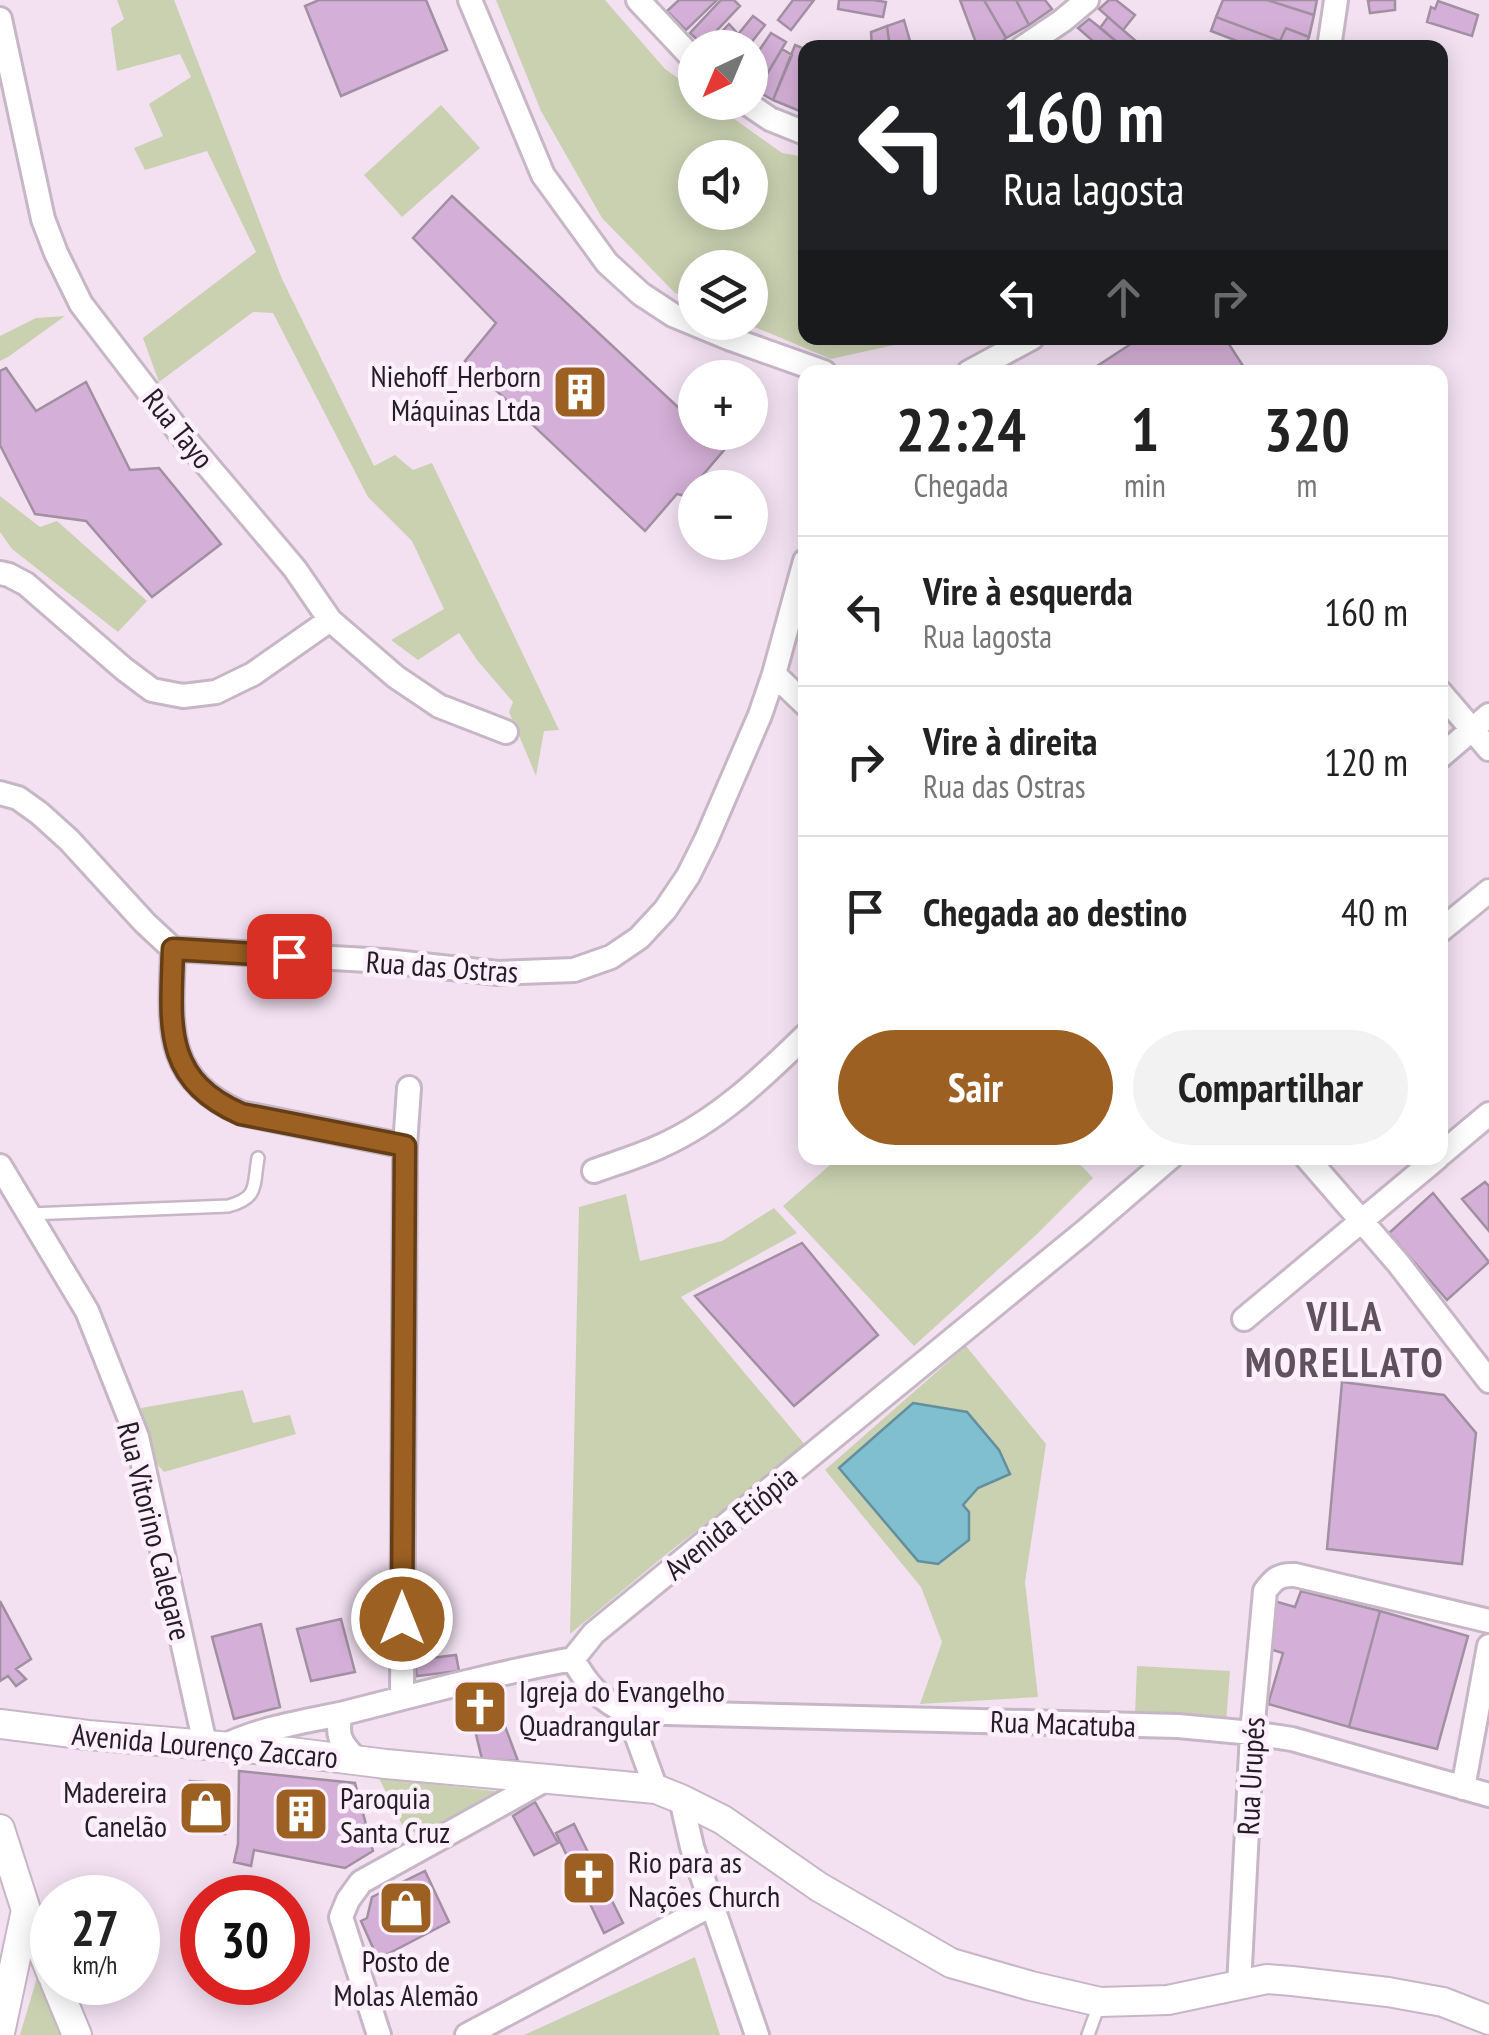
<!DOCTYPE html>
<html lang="pt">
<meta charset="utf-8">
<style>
body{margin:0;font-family:"PT Sans Narrow",sans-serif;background:#f2f2f2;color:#222;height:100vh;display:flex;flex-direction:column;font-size:38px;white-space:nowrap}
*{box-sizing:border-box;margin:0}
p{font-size:32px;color:#767676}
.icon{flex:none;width:55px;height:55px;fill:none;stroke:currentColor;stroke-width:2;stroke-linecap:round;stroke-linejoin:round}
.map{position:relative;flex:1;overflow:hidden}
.side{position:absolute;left:798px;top:365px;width:650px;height:800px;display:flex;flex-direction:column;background:#fff;border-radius:20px;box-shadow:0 5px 25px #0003}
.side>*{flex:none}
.hud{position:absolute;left:798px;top:40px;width:650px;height:305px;border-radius:20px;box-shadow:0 5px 25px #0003;background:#202124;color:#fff;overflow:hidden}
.needle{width:65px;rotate:224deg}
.tools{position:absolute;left:678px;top:30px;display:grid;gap:20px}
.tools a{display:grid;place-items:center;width:90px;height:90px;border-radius:50%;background:#fff;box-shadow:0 5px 25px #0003;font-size:50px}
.speed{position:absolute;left:30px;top:1875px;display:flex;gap:20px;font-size:50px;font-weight:700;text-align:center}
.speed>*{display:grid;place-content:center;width:130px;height:130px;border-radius:50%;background:#fff;box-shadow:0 5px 25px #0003;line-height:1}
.speed small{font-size:25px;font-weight:400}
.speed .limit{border:15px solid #d22;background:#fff;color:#111}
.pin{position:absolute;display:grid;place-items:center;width:85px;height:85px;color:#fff;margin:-42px;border-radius:20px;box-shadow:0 5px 15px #0006}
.me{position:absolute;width:110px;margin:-55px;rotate:0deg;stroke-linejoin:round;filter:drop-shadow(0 0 8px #0008)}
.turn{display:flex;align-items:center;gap:35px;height:210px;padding:0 40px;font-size:45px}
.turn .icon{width:130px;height:130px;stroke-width:2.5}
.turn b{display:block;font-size:70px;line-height:85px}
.lanes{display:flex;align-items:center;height:95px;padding:0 40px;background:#0003;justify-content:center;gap:50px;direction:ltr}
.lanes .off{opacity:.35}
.eta{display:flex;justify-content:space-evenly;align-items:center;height:170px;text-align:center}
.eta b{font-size:60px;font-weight:600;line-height:70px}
.primary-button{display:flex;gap:20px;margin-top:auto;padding:20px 40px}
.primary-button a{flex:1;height:115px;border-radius:60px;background:#9c6022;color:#fff;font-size:40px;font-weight:600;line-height:115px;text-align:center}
.primary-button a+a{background:#f2f2f2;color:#222}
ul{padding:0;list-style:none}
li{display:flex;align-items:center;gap:30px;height:150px;padding:0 40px;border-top:2px solid #e0e0e0}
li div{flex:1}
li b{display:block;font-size:38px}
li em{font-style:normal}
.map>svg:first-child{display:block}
</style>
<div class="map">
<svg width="1489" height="2035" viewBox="0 0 1489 2035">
<rect width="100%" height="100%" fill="#f3e1f2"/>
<!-- green -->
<path fill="#c9d1b1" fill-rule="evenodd" d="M117 0H174L282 279 374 466 395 455 413 470 432 463 559 730 544 731 536 776 509 712 513 702 477 660 459 633 418 660 391 640 444 609 412 541 368 497 273 313 253 312 159 382 143 338 256 252 207 151 145 170 134 148 163 136 149 104 191 77 180 54 117 71 111 28 124 19Z
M496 0H605L665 69 695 90V102L712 103 782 153 805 157V338H913L894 345 831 359 745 323 750 322V268H695V301L675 293 602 218 541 111ZM695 158H750V212H695Z
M441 105 480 148 402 217 364 175Z
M65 316 8 357 0 361V336L36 318Z
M0 496 40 527 57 521 147 601 118 632 12 549 0 532Z
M838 1158H1074L1093 1178 1036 1235 914 1346 783 1206Z
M626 1194 640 1261 722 1241 774 1208 797 1233 681 1297 806 1446 669 1552 570 1634 579 1207Z
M966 1346 1046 1444 1025 1582 1038 1697 920 1704 942 1642 921 1587 825 1470Z
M243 1390 253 1423 290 1415 296 1434 164 1472 156 1463 141 1408Z
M1137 1666 1230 1671 1226 1723 1135 1715Z
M379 1778 503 1792 426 1836 404 1829Z
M695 1957 720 2035H524Z
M41 1964 68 2035H20Z"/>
<!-- water -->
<path fill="#7fbfd0" stroke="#648f9c" stroke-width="2.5" d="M913 1403 967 1412 999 1450 1010 1474 978 1488 963 1505 969 1512V1540L938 1564 918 1561 839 1468Z"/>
<!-- building -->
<path fill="#d4afd7" stroke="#a090a1" stroke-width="2.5" d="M319 0H426L447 50 341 96 305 6Z
M679 0H717L686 30 667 11Z
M721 0H734L740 6 703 45 690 33Z
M793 0H814L791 30 778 20Z
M839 0H873L886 2 883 17 838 9Z
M960 0H984L1006 38 995 48H978Z
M984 0H1016L1029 25 1006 38Z
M1016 0H1045L1052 9 1029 25Z
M1109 0H1116L1135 15 1123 30 1099 9Z
M1223 0H1267L1314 15 1309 37 1286 28 1280 41 1216 17Z
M1267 0H1317L1314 15Z
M1372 0H1395V10L1370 13 1368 1Z
M1438 1 1478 15 1472 36 1427 22 1431 7 1435 9Z
M753 16 765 25 747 48H727Z
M1108 17 1123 30 1144 48H1124L1100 28Z
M1216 17 1280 41 1286 28 1309 37 1305 48H1255L1211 31Z
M1089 19 1103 30 1124 48H1101L1078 28Z
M904 20 912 48H890L887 26Z
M729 24 738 34 727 48H707Z
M887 26 890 48H872L871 32Z
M771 33 786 42 757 91 750 86V64Z
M795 45 805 49V99L802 112 773 100Z
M782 49 792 55 773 100 757 91Z
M452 196 695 423V432H705L724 450 685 496 677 494 645 531 465 361 496 323 413 238Z
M1140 338H1225L1247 372H1088Z
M6 368 36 411 86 382 130 470 159 468 221 544 152 597 86 521 35 514 0 445V371Z
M1485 1182 1489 1186V1231L1462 1199Z
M1433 1193 1489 1262 1447 1300 1389 1233Z
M802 1243 878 1335 794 1406 695 1296Z
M1342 1382 1444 1395 1476 1433 1462 1564 1327 1549Z
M1301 1591 1380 1611 1349 1727 1268 1704 1283 1653 1266 1648 1267 1599 1295 1607Z
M0 1601 31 1659 16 1669 26 1679 16 1686 8 1676 0 1681Z
M1380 1611 1468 1636 1437 1749 1349 1727Z
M341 1619 355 1672 311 1681 297 1629Z
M261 1624 280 1707 234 1719 212 1637Z
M456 1655 459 1671 417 1676 414 1660Z
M491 1689 518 1761 482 1759 467 1698Z
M239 1771 355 1783 373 1851 345 1868 254 1850 251 1866 234 1862 238 1844Z
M190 1781 221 1783 225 1834 189 1832Z
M535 1802 558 1843 534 1855 513 1816Z
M574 1824 623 1923 604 1933 556 1833Z
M425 1871 449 1922 378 1959 361 1921 367 1918 372 1897Z"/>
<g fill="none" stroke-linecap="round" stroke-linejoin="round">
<!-- service casing -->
<g stroke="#c7b6c6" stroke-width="16">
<path id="service" d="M30 1214 228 1206C259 1198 253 1186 258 1158
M1088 2035 1100 2002"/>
</g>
<!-- minor casing -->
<g stroke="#c7b6c6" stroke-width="28">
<path id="minor" d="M470 0 543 175 607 263 641 294 673 315 731 339 824 372
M638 0 695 61
M0 19 43 219 56 253 81 304 180 433 295 569 330 620 396 677 439 706 506 732
M1022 48 1062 21 1087 0
M1329 48 1336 0
M745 102 770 119 805 133
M969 372 1032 338
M0 573 9 575 26 584 124 669 152 690 183 696 216 692 253 674 330 620
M774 674 805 704
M1440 692 1489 749
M1440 757 1489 715
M0 793 18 798 39 813 69 840 145 923 173 949 385 961 498 973 574 970 611 957 639 938 665 910 688 876 706 840 760 715 774 674 805 561
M1440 931 1489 891
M173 949C171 1024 161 1078 241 1113L405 1146
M1440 1155 1489 1114
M1307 1158 1398 1263 1489 1381
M0 1166 87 1311 137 1437 205 1744
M594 1171C616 1163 640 1156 661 1146 717 1121 762 1078 805 1036
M1244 1319 1437 1158
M573 1659C586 1683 602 1703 628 1712L1178 1726 1252 1733 1292 1739 1489 1795
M402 1698 405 1146 409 1088
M628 1712 656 1789
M341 1714C336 1734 340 1743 355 1758
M222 1747C261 1727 306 1722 348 1712 423 1693 497 1673 573 1659L594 1633 1084 1232 1170 1158
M1463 1788 1489 1646
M681 1799 692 1847 757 2035
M1239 1986 1252 1733 1265 1591C1274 1579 1279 1574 1295 1575L1489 1621
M379 2035 341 1917 348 1900 361 1882 545 1780
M467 2035 713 1904"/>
</g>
<!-- tertiary casing -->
<g stroke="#c7b6c6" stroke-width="32">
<path id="tertiary" d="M0 1724 88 1735 291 1752 386 1764 656 1789 681 1799 723 1820 819 1887 951 1963 1031 1986 1100 2002 1168 2000 1267 1979 1292 1981 1388 1992 1443 2002 1489 2020
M0 1829 26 1910 52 1975
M55 1982 77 2035
M0 2033 26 1910"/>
</g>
<!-- service -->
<use href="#service" stroke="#fff" stroke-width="11"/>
<!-- minor -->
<use href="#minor" stroke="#fff" stroke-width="22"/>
<!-- tertiary -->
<use href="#tertiary" stroke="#fff" stroke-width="28"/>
</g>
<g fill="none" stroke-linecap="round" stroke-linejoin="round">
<!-- route casing -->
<g stroke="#653e16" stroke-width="25">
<path id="route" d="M289 956 173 949C171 1023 161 1079 241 1114L405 1146 402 1619"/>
</g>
<!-- route -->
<use href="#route" stroke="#9c6022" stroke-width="18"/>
</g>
<!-- icons -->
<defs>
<g id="building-square" transform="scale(2.875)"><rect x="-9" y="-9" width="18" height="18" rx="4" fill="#9c6022" stroke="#feeffd"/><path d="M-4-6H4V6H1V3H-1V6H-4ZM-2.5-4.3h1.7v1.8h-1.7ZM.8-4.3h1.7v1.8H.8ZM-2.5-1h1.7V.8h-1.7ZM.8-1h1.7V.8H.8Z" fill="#fff"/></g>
<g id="church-square" transform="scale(2.875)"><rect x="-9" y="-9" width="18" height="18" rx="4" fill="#9c6022" stroke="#feeffd"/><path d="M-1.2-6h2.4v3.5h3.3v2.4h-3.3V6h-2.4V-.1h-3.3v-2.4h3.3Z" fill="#fff"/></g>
<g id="shop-square" transform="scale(2.875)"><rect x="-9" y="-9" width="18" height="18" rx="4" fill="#9c6022" stroke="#feeffd"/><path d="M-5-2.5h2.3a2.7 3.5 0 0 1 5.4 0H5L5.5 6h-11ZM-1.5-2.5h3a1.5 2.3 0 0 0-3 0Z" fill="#fff"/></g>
</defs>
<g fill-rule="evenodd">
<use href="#building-square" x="580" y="392"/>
<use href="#church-square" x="480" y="1707"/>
<use href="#shop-square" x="206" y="1808"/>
<use href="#building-square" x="301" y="1814"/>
<use href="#church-square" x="589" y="1878"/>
<use href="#shop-square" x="406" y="1908"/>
</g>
<g text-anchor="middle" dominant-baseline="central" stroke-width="9" stroke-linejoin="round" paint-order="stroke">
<!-- poi labels -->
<g font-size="30" fill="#241e24" stroke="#feeffd" text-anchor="start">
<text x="541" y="375" text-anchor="end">Niehoff_Herborn<tspan x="541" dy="34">Máquinas Ltda</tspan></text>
<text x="519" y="1690">Igreja do Evangelho<tspan x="519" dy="34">Quadrangular</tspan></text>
<text x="167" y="1791" text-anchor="end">Madereira<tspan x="167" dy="34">Canelão</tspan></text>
<text x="340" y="1797">Paroquia<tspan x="340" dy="34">Santa Cruz</tspan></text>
<text x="628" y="1861">Rio para as<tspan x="628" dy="34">Nações Church</tspan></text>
<text x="406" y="1960" text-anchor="middle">Posto de<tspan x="406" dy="34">Molas Alemão</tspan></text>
</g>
<!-- street labels -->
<g font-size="30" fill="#241e24" stroke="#feeffd">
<text transform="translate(179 428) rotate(51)">Rua Tayo</text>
<text transform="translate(442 966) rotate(4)">Rua das Ostras</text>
<text transform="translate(730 1522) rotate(-39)">Avenida Etiópia</text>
<text transform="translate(155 1531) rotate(76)">Rua Vitorino Calegare</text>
<text transform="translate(1063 1723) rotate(2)">Rua Macatuba</text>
<text transform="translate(205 1745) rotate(5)">Avenida Lourenço Zaccaro</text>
<text transform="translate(1250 1776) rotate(-87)">Rua Urupés</text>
</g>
<!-- district labels -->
<g font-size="40" font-weight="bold" letter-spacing="2.5" fill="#615160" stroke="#feeffd">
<text x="1345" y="1316">VILA<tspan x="1345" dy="46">MORELLATO</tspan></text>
</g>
</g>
</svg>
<div class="tools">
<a><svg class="needle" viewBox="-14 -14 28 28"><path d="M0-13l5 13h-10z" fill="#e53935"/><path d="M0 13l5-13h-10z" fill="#767676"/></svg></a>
<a><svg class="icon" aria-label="sound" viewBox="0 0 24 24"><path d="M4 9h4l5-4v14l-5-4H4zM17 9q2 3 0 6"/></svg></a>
<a><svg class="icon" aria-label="layers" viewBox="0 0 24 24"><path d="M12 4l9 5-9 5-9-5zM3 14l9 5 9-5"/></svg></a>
<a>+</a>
<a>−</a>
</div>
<div class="speed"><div>27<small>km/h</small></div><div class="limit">30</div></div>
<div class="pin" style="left:289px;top:956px;background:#d93025"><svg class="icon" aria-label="arrive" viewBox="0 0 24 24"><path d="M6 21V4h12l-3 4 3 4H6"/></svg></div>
<svg class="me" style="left:402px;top:1619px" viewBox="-20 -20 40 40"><circle r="17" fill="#9c6022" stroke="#fff" stroke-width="3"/><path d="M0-11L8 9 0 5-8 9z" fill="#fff"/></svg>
<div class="hud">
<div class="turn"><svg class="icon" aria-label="left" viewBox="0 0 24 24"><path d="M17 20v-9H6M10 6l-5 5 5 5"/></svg><div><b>160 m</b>Rua lagosta</div></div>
<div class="lanes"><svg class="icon" aria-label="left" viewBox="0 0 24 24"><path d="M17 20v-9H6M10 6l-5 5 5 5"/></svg><svg class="icon off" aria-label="ahead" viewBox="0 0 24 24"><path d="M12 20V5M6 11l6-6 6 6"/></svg><svg class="icon off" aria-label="right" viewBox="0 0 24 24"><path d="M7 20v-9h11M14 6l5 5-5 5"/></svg></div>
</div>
<section class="side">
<div class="eta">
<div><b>22:24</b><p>Chegada</p></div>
<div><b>1</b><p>min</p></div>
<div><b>320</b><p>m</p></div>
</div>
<ul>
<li><svg class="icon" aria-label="left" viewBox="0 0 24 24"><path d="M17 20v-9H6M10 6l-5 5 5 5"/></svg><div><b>Vire à esquerda</b><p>Rua lagosta</p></div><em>160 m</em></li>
<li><svg class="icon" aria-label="right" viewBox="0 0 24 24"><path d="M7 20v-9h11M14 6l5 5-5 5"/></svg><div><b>Vire à direita</b><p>Rua das Ostras</p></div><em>120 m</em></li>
<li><svg class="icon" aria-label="arrive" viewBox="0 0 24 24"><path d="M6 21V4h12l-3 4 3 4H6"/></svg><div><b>Chegada ao destino</b></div><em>40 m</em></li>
</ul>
<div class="primary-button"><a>Sair</a><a>Compartilhar</a></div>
</section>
</div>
